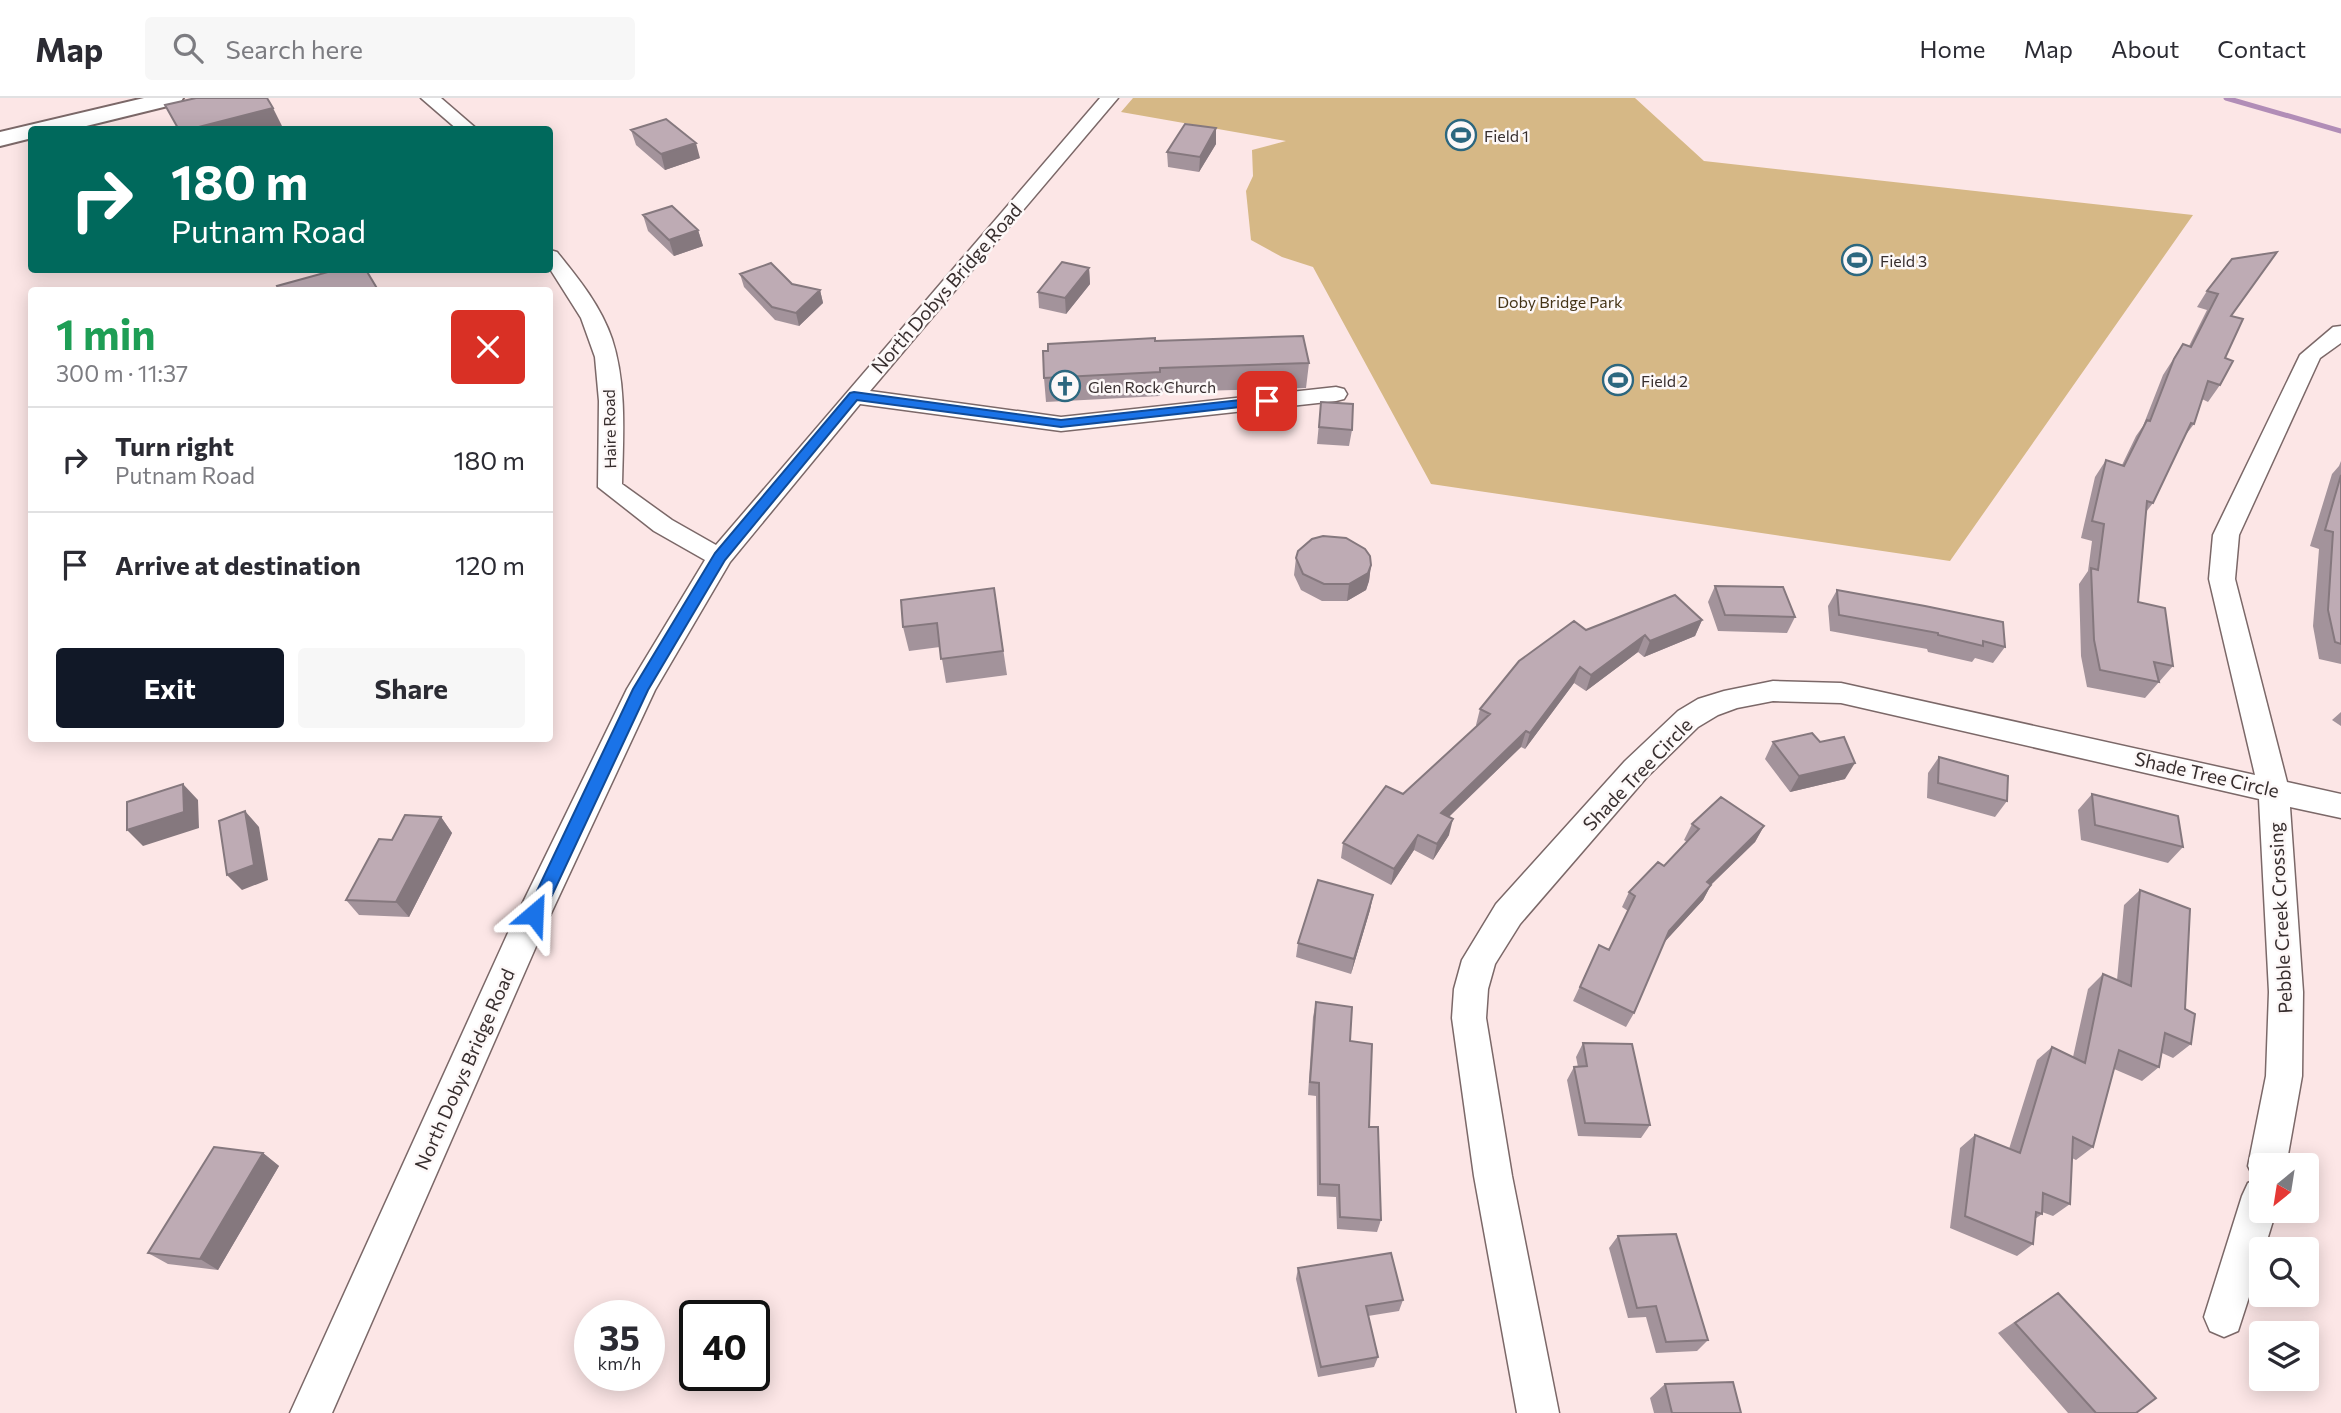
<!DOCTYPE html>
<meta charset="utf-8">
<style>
body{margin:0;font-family:Commissioner,sans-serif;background:#f7f7f7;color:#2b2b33;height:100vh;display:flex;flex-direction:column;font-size:26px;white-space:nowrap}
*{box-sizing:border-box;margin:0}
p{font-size:23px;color:#7c7c81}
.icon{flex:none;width:38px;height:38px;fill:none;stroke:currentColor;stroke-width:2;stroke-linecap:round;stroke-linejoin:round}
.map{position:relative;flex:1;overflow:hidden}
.side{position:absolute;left:28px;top:189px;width:525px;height:455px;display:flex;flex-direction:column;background:#fff;border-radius:7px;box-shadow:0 4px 18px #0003}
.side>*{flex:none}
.guide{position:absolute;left:28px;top:28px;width:525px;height:147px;border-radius:7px;box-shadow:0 4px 18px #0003;background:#00695c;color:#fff;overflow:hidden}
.needle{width:46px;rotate:210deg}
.buttons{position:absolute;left:2249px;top:1055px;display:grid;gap:14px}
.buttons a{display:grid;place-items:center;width:70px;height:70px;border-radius:7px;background:#fff;box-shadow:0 4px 18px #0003;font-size:35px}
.speed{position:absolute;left:574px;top:1202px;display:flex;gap:14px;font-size:35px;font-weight:700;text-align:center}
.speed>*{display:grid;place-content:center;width:91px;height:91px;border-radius:50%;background:#fff;box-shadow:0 4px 18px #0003;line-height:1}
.speed small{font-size:18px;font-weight:400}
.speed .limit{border:4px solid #111;border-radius:10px;background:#fff;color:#111}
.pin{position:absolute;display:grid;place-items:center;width:60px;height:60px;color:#fff;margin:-30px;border-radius:14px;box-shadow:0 4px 10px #0006}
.me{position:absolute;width:77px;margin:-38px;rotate:26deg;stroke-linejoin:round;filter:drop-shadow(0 0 5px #0008)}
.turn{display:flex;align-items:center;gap:24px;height:147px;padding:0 28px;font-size:32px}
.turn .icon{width:91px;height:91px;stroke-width:2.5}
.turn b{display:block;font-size:49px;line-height:60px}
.round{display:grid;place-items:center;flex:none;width:74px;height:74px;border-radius:7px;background:#f7f7f7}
.headline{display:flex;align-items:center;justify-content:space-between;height:119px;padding:0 28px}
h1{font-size:42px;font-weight:700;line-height:52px;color:#1e9e55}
.primary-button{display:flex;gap:14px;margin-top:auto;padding:14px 28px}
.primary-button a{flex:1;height:80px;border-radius:7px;background:#111827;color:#fff;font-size:28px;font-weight:700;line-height:80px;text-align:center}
.primary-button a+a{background:#f7f7f7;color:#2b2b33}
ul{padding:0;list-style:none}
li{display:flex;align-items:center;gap:21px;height:105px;padding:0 28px;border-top:2px solid #e1e1e2}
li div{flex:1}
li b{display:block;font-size:26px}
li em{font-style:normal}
header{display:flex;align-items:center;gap:42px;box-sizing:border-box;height:98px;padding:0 35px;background:#fff;border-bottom:2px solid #e1e1e2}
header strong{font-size:33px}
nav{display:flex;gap:38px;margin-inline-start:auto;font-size:24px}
.search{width:490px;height:63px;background:#f7f7f7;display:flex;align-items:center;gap:18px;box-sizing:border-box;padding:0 24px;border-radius:7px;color:#7c7c81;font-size:26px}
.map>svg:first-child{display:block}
</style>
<header>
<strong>Map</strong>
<div class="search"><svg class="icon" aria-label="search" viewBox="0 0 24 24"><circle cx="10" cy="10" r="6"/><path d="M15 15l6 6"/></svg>Search here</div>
<nav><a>Home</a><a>Map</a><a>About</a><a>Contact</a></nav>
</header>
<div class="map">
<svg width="2341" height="1315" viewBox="0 0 2341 1315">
<rect width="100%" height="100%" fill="#fce6e6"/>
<!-- green -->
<path fill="#d6b886" d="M1133 0H1635L1704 63 2193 117 1950 463 1431 386 1313 169 1282 159 1251 142 1246 93 1253 78 1252 52 1286 43 1121 14Z"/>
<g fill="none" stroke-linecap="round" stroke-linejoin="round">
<!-- stream -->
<path stroke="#b18db7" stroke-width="5" d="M2226 0 2341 33"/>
<!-- minor casing -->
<g stroke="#7b6868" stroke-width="3">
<path id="minor" d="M421 0H441L478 32H458Z
M1100 0H1118L870 293 1061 319 1336 289 1344 291 1347 296 1344 301 1336 303 1061 333 860 306 730 464 655 592 541 837 332 1315H290L507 837 627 591 705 462 654 433 598 389 599 303 595 259 581 220 550 171V152L557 154C578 180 601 208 612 241 627 287 623 338 622 386L672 422 716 447Z
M2341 228V245L2320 260 2239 437 2235 481 2287 684 2341 696V720L2290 709 2303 894 2302 978 2286 1068H2261V1113H2276L2264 1152H2261V1162L2238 1233 2224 1239 2210 1233 2204 1219 2242 1098 2248 1085 2255 1082 2248 1068 2266 978 2269 894 2259 701 1841 605 1773 603 1737 610 1718 617 1698 629 1647 679 1520 826 1495 866 1488 891 1486 920 1512 1078 1559 1315H1517L1474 1078 1452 920 1454 891 1462 862 1496 806 1625 663 1678 613 1698 601 1724 593 1773 583 1841 585 2255 677 2209 481 2213 437 2300 257 2333 229Z"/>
</g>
<!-- major casing -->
<g stroke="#7b6868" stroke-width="4">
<path id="major" d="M144 0H183L180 5 70 32H32V40L0 48V34Z"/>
</g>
<!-- minor -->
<use href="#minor" fill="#fff" fill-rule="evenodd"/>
<!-- major -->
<use href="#major" fill="#fff" fill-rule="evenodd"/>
</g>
<!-- wall -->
<path fill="#a3939b" d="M1216 30V46L1199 74 1168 69 1167 54Z
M631 32 700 60 665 72 636 47Z
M643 117 698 132 703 148 674 158 648 133Z
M2232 161 2231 218 2220 287 2208 304 2202 301 2194 326 2184 339 2153 405 2146 414 2138 504 2173 568 2145 600 2087 589 2081 558 2079 486 2088 473 2092 443 2081 440 2095 379 2106 362 2122 367 2136 338 2143 328 2163 277 2183 246 2189 248 2207 212 2197 209 2207 193Z
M1089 170 1090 186 1066 216 1039 210 1038 194Z
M740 176 820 192 823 205 799 228 775 222 744 189Z
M1155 243 1309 265 1306 290 1160 294V298L1046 304 1044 280Z
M1321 304 1352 332 1349 348 1317 346Z
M2341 363V566L2319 561 2313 528 2319 451 2310 448 2332 376 2339 368Z
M1296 460 1371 467 1369 483 1366 492 1347 503H1322L1301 492 1294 477Z
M1715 488 1795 519 1787 535 1718 533 1708 504Z
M994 490 1007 577 946 585 940 549 909 553 903 529Z
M1837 492 2005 549 1993 565 1975 560 1972 564 1928 554 1927 551 1830 533 1828 508Z
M1702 522 1695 538 1644 559 1638 554 1586 593 1574 585 1525 651 1521 649 1449 719V737L1433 762 1414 752 1391 787 1341 760 1343 745 1403 696 1477 628 1476 627 1480 611 1586 532Z
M2341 614V628L2332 622Z
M1773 644H1820L1845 681 1790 694 1765 661Z
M1939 659 2007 703 1995 719 1927 700 1928 675Z
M2092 696 2183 749 2168 765 2081 742 2078 712Z
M441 719 452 735 409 819 359 817 346 802 392 742Z
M1692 726 1764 728 1755 744 1711 787 1703 802 1664 844 1634 915 1626 929 1573 903 1599 847 1609 852 1628 813 1622 809 1629 794 1664 768 1687 744 1684 742Z
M2140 792 2185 911 2191 946 2173 960 2162 955 2159 969 2142 983 2114 971 2093 1049 2076 1062 2072 1060 2070 1106 2053 1118 2042 1114V1116L2035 1121 2033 1146 2017 1158 1950 1130 1960 1050 1975 1037 2009 1051 2037 962 2052 949 2073 959 2088 891 2103 876 2117 882 2124 807Z
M1373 797 1370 812 1351 876 1296 859 1298 845Z
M1316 904 1350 943 1369 1029 1381 1122 1377 1134 1337 1131 1336 1099 1317 1098 1316 998 1308 997 1313 919Z
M1583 945 1650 1027 1641 1040 1578 1038 1567 982 1574 969H1578L1576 959Z
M263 1055 279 1068 218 1172 168 1166 148 1155Z
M1618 1138 1708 1242 1697 1253 1656 1255 1646 1219 1628 1220 1609 1150Z
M1298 1170 1403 1202 1399 1213 1368 1218 1378 1259 1374 1269 1318 1279 1296 1181Z
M2058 1195 2136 1315H2068L1998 1235Z
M1665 1286 1741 1315H1654L1650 1300Z"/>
<!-- shaded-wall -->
<path fill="#85787e" d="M273 10 284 32H187Z
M1216 30V46L1199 74 1200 59Z
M696 45 700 60 665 72 661 56Z
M698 132 703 148 674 158 669 142Z
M1089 170 1090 186 1066 216 1065 200Z
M820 192 823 205 799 228 796 215Z
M1371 467 1369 483 1366 492 1347 503 1349 486Z
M1702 522 1695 538 1644 559 1650 543Z
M1645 537 1638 554 1586 593 1591 577Z
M1580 569 1574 585 1525 651 1530 635Z
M1526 633 1521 649 1436 731 1441 715Z
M1855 665 1845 681 1790 694 1799 678Z
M183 686 198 702 199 730 143 748 127 732Z
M245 713 259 729 268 782 242 792 227 777Z
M441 719 452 735 409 819 396 804Z
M1453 721 1449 737 1433 762 1437 746Z
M1764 728 1755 744 1698 799 1707 784Z
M1418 737 1414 752 1391 787 1394 771Z
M1711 787 1703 802 1661 848 1669 833Z
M1373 797 1370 812 1351 876 1354 861Z
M263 1055 279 1068 218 1172 200 1161Z"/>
<!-- building -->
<path fill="#beabb4" stroke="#85787e" stroke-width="2" d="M196 0H267L273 10 187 32H179L165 7Z
M666 21 696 45 661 56 631 32Z
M1185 26 1216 30 1200 59 1167 54Z
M672 108 698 132 669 142 643 117Z
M2277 154 2231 218 2243 221 2225 260 2233 263 2220 287 2208 283 2194 326 2191 325 2153 405 2147 403 2138 504 2165 510 2173 568 2154 564 2159 584 2100 572 2094 542 2091 470 2098 472 2104 426 2092 423 2106 362 2124 368 2147 322 2150 323 2174 261 2183 246 2191 249 2218 196 2207 193 2232 161Z
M1062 164 1089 170 1065 200 1038 194Z
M771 165 792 186 820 192 796 215 772 209 740 176Z
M335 172H366L378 192H279L277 188Z
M1303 238 1309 265 1160 270V274L1044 280 1043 253H1048V246L1155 240V243Z
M1321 304 1353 306 1352 332 1319 329Z
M2341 377V546L2335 544 2328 512 2333 434 2325 432Z
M1323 438 1346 440 1365 451 1370 458 1371 467 1368 475 1349 486H1324L1303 476 1296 460 1298 453 1312 441Z
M1715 488 1783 489 1795 519 1725 517Z
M994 490 1003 553 941 561 937 525 903 529 901 502Z
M1837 492 1925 508 2003 524 2005 549 1983 543V548L1938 537V535L1839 517Z
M1675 497 1702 522 1650 543 1645 537 1591 577 1580 569 1530 635 1526 633 1441 715 1453 721 1437 746 1418 737 1394 771 1343 745 1386 688 1403 696 1490 616 1480 611 1519 563 1574 523 1586 532Z
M1812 635 1820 644 1844 639 1855 665 1799 678 1773 644Z
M1939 659 2008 678 2007 703 1938 685Z
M183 686 184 714 127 732V704Z
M2092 696 2178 718 2183 749 2095 727Z
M1721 699 1764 728 1707 784 1711 787 1669 833 1634 915 1580 889 1599 847 1609 852 1635 798 1629 794 1658 764 1664 768 1699 731 1692 726Z
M245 713 254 767 227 777 219 723Z
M405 717 441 719 396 804 346 802 379 741 392 742Z
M1318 782 1373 797 1354 861 1298 845Z
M2140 792 2190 811 2185 911 2195 916 2191 946 2165 935 2159 969 2119 952 2093 1049 2073 1039 2070 1106 2043 1095 2042 1116 2036 1114 2033 1146 1965 1118 1975 1037 2020 1055 2052 949 2085 965 2103 876 2131 888Z
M1316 904 1352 909 1350 943 1372 946 1369 1029H1378L1381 1122 1340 1119 1339 1087 1320 1086 1319 985 1310 984Z
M1583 945 1632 946 1650 1027 1585 1025 1574 969 1587 968Z
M214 1049 263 1055 200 1161 148 1155Z
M1676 1136 1708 1242 1666 1244 1656 1208 1637 1210 1618 1138Z
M1391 1155 1403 1202 1366 1208 1378 1259 1321 1269 1298 1170Z
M2058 1195 2156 1300 2136 1315H2096L2015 1225Z
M1733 1284 1741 1315H1672L1665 1286Z"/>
<!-- route -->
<path fill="#1a73e8" stroke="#114b97" stroke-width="2" d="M854 294 1061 322 1267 299 1273 303 1267 306 1061 329 857 302 725 462 648 592 541 821 534 823 528 821 526 816 633 591 715 455 850 295Z"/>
<!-- icons -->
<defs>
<g id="stadium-ring" transform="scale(1.575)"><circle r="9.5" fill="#fdf8f8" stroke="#2c677f" stroke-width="1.5"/><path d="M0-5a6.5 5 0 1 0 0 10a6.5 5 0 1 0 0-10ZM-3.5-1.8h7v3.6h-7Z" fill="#2c677f"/></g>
<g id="church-ring" transform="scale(1.575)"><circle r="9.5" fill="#fdf8f8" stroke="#2c677f" stroke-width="1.5"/><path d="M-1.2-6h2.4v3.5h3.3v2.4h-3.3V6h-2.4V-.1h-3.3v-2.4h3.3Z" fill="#2c677f"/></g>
</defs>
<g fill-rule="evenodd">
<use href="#stadium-ring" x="1461" y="37"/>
<use href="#stadium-ring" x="1857" y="162"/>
<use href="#stadium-ring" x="1618" y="282"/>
<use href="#church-ring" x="1065" y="288"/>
</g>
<g text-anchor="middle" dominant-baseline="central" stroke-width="5" stroke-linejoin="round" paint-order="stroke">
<!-- far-poi labels -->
<g font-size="16" fill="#372e2e" stroke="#fdf8f8" text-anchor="start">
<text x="1484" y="37">Field 1</text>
<text x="1880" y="162">Field 3</text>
<text x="1641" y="282">Field 2</text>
<text x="1088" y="288">Glen Rock Church</text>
</g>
<!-- far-park labels -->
<g font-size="16" fill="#453417" stroke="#fdf8f8">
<text x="1560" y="203">Doby Bridge Park</text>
</g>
<!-- far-street labels -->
<g font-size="16" fill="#372e2e" stroke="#fdf8f8">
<text transform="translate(609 331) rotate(-91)">Haire Road</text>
</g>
<!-- street labels -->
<g font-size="19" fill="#372e2e" stroke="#fdf8f8">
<text transform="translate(946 190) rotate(-49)">North Dobys Bridge Road</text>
<text transform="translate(1637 676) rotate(-46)">Shade Tree Circle</text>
<text transform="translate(2207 676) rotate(13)">Shade Tree Circle</text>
<text transform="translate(2280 820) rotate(-93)">Pebble Creek Crossing</text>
<text transform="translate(464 971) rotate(-66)">North Dobys Bridge Road</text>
</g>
</g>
</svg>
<div class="buttons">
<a><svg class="needle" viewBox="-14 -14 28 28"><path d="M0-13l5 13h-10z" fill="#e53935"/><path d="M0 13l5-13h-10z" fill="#7c7c81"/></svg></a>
<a><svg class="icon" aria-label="search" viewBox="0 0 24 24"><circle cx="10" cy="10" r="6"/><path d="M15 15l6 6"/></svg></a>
<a><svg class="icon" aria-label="layers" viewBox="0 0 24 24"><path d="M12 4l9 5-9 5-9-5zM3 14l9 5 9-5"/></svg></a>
</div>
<div class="speed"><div>35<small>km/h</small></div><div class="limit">40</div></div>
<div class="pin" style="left:1267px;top:303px;background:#d93025"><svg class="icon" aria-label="arrive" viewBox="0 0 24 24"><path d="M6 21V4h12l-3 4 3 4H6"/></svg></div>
<svg class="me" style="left:534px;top:816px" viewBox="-20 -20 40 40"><path d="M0-17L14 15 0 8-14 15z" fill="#1a73e8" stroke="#fff" stroke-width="4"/></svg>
<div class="guide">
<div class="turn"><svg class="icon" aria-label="right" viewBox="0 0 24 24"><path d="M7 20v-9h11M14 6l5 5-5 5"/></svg><div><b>180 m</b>Putnam Road</div></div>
</div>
<section class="side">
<div class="headline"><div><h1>1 min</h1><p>300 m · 11:37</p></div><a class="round" style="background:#d93025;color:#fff"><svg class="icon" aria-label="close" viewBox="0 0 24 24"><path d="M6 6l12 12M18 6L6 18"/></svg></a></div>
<ul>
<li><svg class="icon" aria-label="right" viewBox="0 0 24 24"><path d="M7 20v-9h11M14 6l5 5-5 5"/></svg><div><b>Turn right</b><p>Putnam Road</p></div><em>180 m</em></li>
<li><svg class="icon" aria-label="arrive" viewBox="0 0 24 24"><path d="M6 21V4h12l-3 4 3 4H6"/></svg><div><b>Arrive at destination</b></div><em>120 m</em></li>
</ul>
<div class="primary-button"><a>Exit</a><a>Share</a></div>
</section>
</div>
